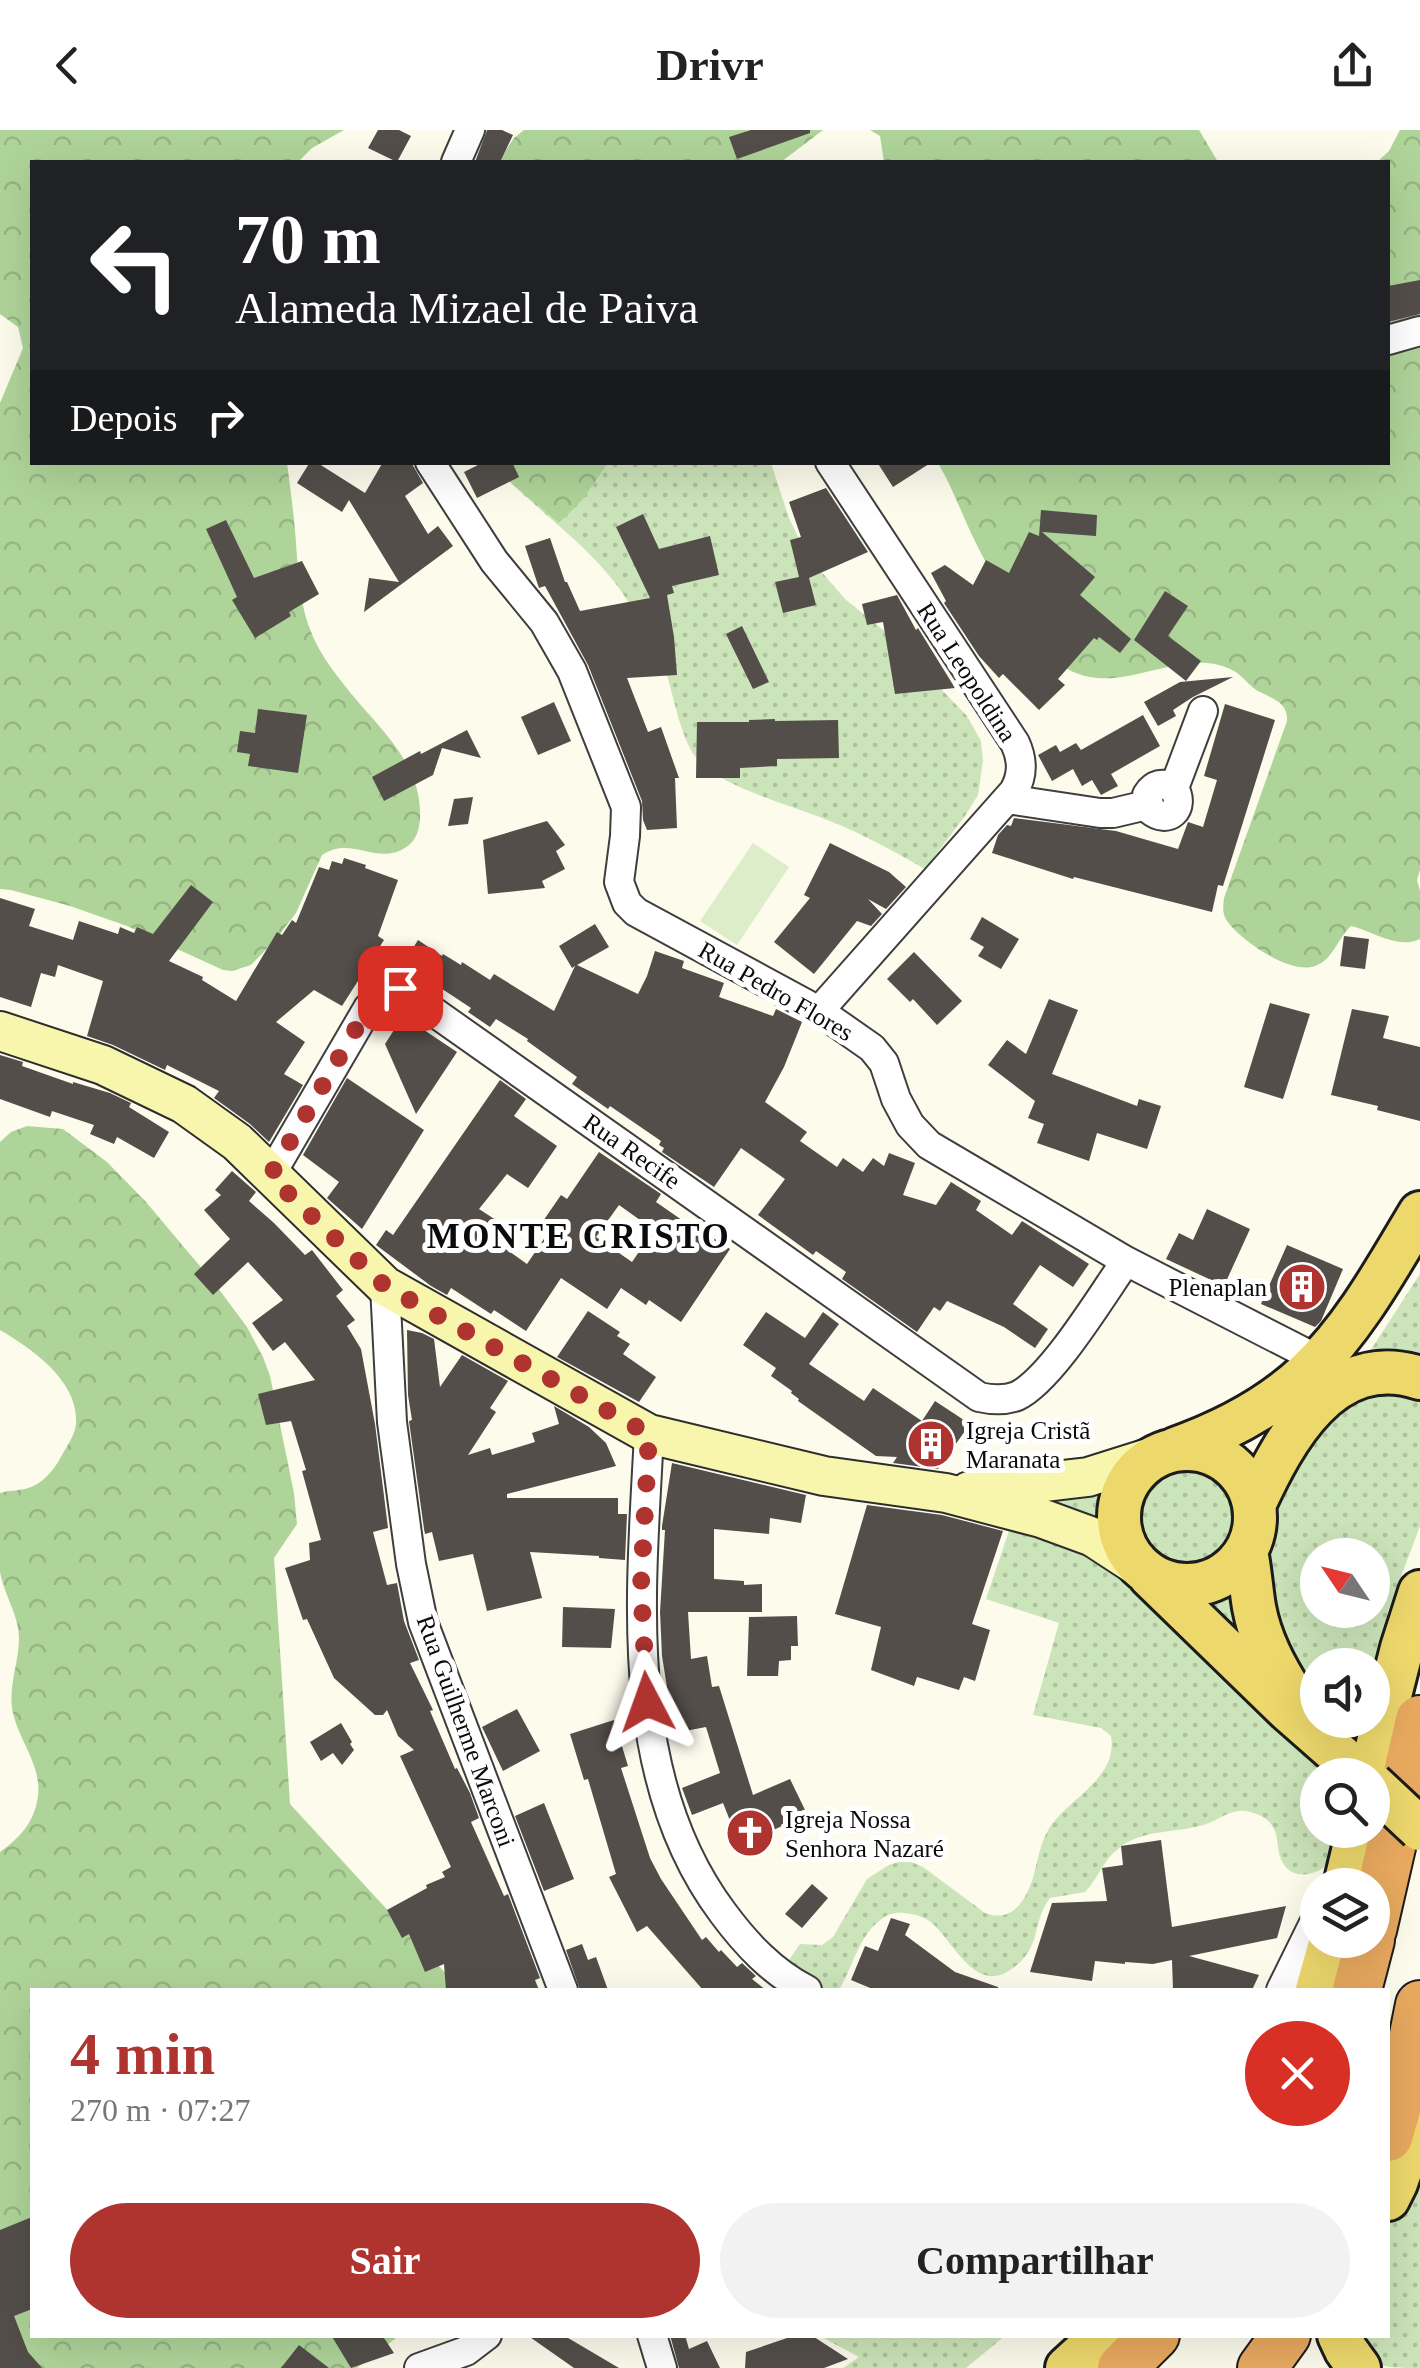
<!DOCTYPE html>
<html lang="pt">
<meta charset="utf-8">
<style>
body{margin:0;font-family:"Times New Roman",serif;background:#f2f2f2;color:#222;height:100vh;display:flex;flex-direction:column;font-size:38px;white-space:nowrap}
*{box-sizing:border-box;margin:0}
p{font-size:32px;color:#767676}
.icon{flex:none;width:55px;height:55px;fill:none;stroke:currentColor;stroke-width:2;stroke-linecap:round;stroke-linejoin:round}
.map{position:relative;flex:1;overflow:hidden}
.side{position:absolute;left:30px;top:1858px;width:1360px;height:350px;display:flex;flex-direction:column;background:#fff;border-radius:0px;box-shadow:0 10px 40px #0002}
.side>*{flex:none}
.banner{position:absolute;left:30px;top:30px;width:1360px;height:305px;border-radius:0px;box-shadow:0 10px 40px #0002;background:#202124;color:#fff;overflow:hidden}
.needle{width:65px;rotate:305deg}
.buttons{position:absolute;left:1300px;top:1408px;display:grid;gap:20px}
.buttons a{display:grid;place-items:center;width:90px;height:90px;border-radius:50%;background:#fff;box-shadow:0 10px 40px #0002;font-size:50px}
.pin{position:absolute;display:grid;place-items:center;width:85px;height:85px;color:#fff;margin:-42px;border-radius:20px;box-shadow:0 5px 15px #0006}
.me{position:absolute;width:110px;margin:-55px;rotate:356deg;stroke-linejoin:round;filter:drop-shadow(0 0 8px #0008)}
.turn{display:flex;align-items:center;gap:35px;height:210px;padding:0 40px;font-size:45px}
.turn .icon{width:130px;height:130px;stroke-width:2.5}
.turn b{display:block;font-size:70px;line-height:85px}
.then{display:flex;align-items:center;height:95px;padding:0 40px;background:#0003;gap:20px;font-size:38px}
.round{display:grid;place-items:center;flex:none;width:105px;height:105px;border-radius:52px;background:#f2f2f2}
.summary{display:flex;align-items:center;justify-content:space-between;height:170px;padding:0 40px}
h1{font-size:60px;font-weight:800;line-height:75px;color:#af3430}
.action{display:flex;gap:20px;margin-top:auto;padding:20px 40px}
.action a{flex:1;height:115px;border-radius:60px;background:#af3430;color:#fff;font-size:40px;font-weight:800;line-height:115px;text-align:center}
.action a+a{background:#f2f2f2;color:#222}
header{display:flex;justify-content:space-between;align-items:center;height:130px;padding:0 40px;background:#fff;font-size:45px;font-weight:800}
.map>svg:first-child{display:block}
</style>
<header><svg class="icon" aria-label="back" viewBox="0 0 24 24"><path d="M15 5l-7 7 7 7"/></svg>Drivr<svg class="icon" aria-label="share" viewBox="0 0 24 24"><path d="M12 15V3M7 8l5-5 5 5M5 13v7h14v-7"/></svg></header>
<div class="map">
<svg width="1420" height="2238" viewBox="0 0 1420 2238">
<defs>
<pattern id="grass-dots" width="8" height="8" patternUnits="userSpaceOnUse" patternTransform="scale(2.5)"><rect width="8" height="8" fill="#cce4b9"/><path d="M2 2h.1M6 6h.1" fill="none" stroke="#aec29e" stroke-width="1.8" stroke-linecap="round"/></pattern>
<pattern id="forest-crowns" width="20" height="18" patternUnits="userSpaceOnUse" patternTransform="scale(2.5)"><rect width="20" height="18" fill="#afd499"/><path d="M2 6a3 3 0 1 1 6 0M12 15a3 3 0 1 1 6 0" fill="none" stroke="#95b582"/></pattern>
</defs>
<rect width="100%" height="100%" fill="#fdfbec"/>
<!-- grass -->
<path fill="url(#grass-dots)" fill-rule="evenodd" d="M491 333H771L789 388 807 425 845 469 888 504 967 586 981 611 983 631 978 665 965 686 925 739C895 722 863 704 830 691 793 675 728 660 700 632 680 612 675 567 665 540 656 518 642 494 629 473 594 416 535 381 491 333Z
M1420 1144V1230L1363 1232Z
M1363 1253 1420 1268V1396L1388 1481 1373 1549 1372 1535H1318V1575L1278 1515 1261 1410 1268 1383 1299 1315ZM1318 1425H1372V1480H1318Z
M1134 1384a50 50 0 1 1 100 0a50 50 0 1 1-100 0Z
M1112 1351 1106 1364 1105 1397 1032 1370Z
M1009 1401C1043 1410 1079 1420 1109 1439 1159 1471 1197 1516 1238 1559 1264 1586 1293 1613 1320 1640L1323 1645H1318V1700H1340C1338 1709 1336 1722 1331 1730 1322 1744 1296 1751 1285 1736 1271 1719 1288 1692 1250 1682 1233 1677 1221 1689 1206 1694 1177 1704 1142 1698 1118 1719 1103 1730 1098 1749 1085 1762L1050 1768C1031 1792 1043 1819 1010 1840 976 1864 953 1812 933 1794 926 1787 914 1784 905 1783 897 1782 889 1783 883 1788 859 1804 853 1837 839 1860 820 1860 801 1852 788 1838L789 1830 800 1814 822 1815 833 1807 867 1749 889 1735 899 1732H911L923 1737 985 1783C999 1788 1010 1786 1020 1774 1039 1751 1034 1719 1052 1694 1072 1667 1118 1647 1111 1606L1101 1598 1033 1585 1059 1493 986 1469Z
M1231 1449 1242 1506 1220 1482 1197 1463 1213 1459Z
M1420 2006V2238C1377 2238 1377 2238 1350 2205H1388V2089Z
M818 2205H1006L966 2238H843L859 2227Z"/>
<!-- forest -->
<path fill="url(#forest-crowns)" d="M0 0H344L312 18 298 32H32V332L287 333C290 355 293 378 295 401 298 433 298 468 310 499 316 517 330 537 342 552 373 594 422 629 420 687 420 696 417 709 409 715 379 739 353 704 322 725L296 783 276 809 251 835 232 841 223 840 127 796 70 776 11 760 0 759V273L23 218 18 197 0 184Z
M524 0H823L781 32H498L514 8Z
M870 0H1199L1218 32H884L880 6Z
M1400 0H1420V740L1417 750 1420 761V809C1398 820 1373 801 1351 796 1338 808 1332 831 1315 836 1291 845 1241 811 1227 791 1222 784 1223 776 1224 768L1287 591C1288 572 1273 569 1258 561 1249 556 1243 546 1234 541 1191 516 1135 556 1090 547 1057 541 1039 515 1021 489 1002 461 985 433 971 403 960 379 951 355 938 333L1388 332V32H1377L1389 21Z
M491 333H608L583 369 559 393 504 347Z
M27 996 63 999 107 1032 146 1072 215 1154 247 1197 263 1227 270 1246 294 1363 297 1394 274 1428 290 1674 461 1860H32V2205H400L357 2238H25L22 2231 0 2118V1722C20 1708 35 1691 38 1666 42 1634 17 1609 12 1578 9 1554 19 1531 19 1508 19 1485 3 1463 0 1441 0 1416 0 1388 0 1363 10 1360 22 1361 31 1357 46 1351 56 1337 63 1323 68 1315 75 1304 76 1294 79 1251 32 1219 0 1200V1012L11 1002Z"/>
<!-- pitch -->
<path fill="#ddecc9" d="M753 713 789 737 737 815 700 791Z"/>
<!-- building -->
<path fill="#534e49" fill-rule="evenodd" d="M378 0H399L411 6 397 32 368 18Z
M487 0H502L513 5 500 32H475Z
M751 0H810V3L737 29 729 7Z
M1420 150V184L1388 192V156Z
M310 332H316L365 363 383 332H411L423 353 405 366 428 404 438 396 453 416 364 482 369 448 399 452 349 370 342 382 297 353Z
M484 332H512L519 347 477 368 464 342Z
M877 332H932L893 357Z
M826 358 868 422 809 448 816 475 783 483 775 452 799 447 790 410 801 407 789 372Z
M1041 380 1097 385 1096 406 1042 402 1095 447 1080 465 1131 509 1120 523 1099 507 1097 510 1094 508 1058 549 1065 555 1039 580 1003 544 999 548 979 526 944 473 946 471 931 443 945 435 973 455 986 430 1009 443 1029 402 1039 406Z
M643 384 659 419 710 406 719 445 672 456 674 463 667 465 674 507 677 545 627 548 648 602 661 597 679 648H675L677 698 647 700 643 690 642 671 588 535 545 456 539 458 525 416 550 408 565 452H567L580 481 650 468 616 397Z
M226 390 254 448 302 431 319 464 289 482 291 486 255 508 232 470 237 467 206 399Z
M1165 461 1188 476 1168 506 1201 531 1186 551 1134 510Z
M897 465 916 500 918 498 955 558 895 564 883 492 867 495 862 474Z
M742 496 769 552 753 559 726 504Z
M1233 547 1193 567 1173 580 1176 586 1158 596 1144 572 1180 552Z
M554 572 571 611 538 625 521 587Z
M1225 574 1275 590 1223 756 1218 755 1212 782 1074 747 1073 749 992 723 998 705 1007 695 1011 696 1014 688 1116 701 1178 719 1188 692 1203 697 1217 650 1204 646Z
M258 579 307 585 298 643 248 636 250 624 237 622 240 601 255 603Z
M1143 585 1160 616 1111 644 1118 656 1101 665 1092 650 1082 656 1073 639 1052 651 1038 625 1056 615 1060 622 1076 613 1081 620Z
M775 589V591L838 590 839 628 777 629V636L740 638V648H696L697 592H749V590Z
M467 600 481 628 442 618 433 645 384 671 372 647 420 621 421 624Z
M473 667 468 694 448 696 454 669Z
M547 691 565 715 556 721 565 739 542 751 545 758 488 764 483 710Z
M830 713 889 742 906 757 886 779 868 769 882 784 871 796 857 791 814 844 774 812 810 768 804 765Z
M344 728 366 735 365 738 398 750 378 806 384 810 342 876 314 860 276 892 305 912 284 944 303 955 269 1012 250 994 214 968 219 961 167 935 165 940 113 915 87 906 103 851 58 835 55 847 41 843 31 877 0 867V768L35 779 29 796 73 810 79 791 118 804 120 797 134 803 137 797 153 804 191 755 213 772 169 831 203 847 202 850 236 871 277 802 282 805 292 790 296 793 319 737 329 740 332 731 342 734Z
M982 787 1019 809 1001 839 978 826 984 817 970 809Z
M595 794 609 817 577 835 638 864 647 846 655 821 684 831 682 838 724 853 719 867 773 886 776 879 802 892 784 937 765 972 807 1002 800 1011 837 1037 843 1028 863 1042 873 1028 884 1036 889 1023 915 1033 903 1065 936 1075 951 1052 981 1071 976 1080 1012 1105 1022 1091 1089 1134 1073 1157 1040 1135 1013 1174 1048 1199 1035 1218 1004 1197 947 1171 940 1181 934 1177 917 1202 842 1149 846 1142 816 1121 813 1125 758 1085 785 1049 741 1018 714 1057 662 1022 664 1018 659 1015 661 1011 610 976 608 979 572 954 577 947 527 911 528 909 496 889 490 897 468 882 471 878 421 845 418 849 407 843V828L418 810 442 826 443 824 461 835 462 832 490 850 494 844 554 881 575 836 572 838 559 816Z
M1344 806 1369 809 1365 839 1340 836Z
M914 822 962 871 937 895 913 869 910 872 887 849Z
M1049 869 1078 880 1052 944 1137 976 1139 969 1161 976 1147 1019 1097 1003 1089 1031 1037 1013 1044 994 1028 988 1035 971 988 935 1007 910 1026 924Z
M1270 873 1310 884 1283 969 1244 957Z
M1352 879 1389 886 1383 908 1420 917V991L1377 980 1378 976 1331 965Z
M403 886 457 922 416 984 385 914Z
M0 925 23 932 22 936 73 954V952L110 963 131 973 129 977 169 1002 154 1028 117 1007 114 1014 90 1004 94 995 52 981 50 987 0 969Z
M347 948 424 1000 362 1099 327 1068 339 1052 303 1025Z
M500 950 526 969 514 986 557 1016 528 1058 507 1044 479 1079 502 1094 493 1110 527 1134 550 1100 541 1094 561 1065 567 1069 599 1022 661 1064 656 1072 702 1104 704 1102 730 1119 681 1192 649 1170 646 1175 621 1158 607 1179 561 1148 526 1201 494 1180 491 1184 451 1158 447 1165 431 1156 376 1115 386 1100 393 1105ZM619 1075 654 1100 632 1132 596 1107Z
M232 1041 256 1062 249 1071 274 1093 305 1125 312 1120 343 1160 336 1166 355 1190 347 1196 361 1219 375 1294 388 1398 373 1402 387 1455 397 1453 404 1491 419 1530 410 1533 433 1580 430 1581 455 1639 457 1638 470 1663 479 1688 471 1692 504 1766 508 1764 540 1848 535 1850 539 1860H446L444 1834 425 1842 409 1804 402 1808 387 1780 427 1758 426 1755 445 1747 442 1742 451 1737 400 1626 414 1620 398 1606 387 1580 383 1585H375L334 1548 307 1489 303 1490 285 1438 310 1430 309 1413 321 1410 302 1341 306 1340 291 1291 266 1295 258 1264 315 1250 285 1212 273 1221 252 1193 283 1170 248 1132 213 1165 194 1144 230 1109 204 1080 221 1065 215 1060Z
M1207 1079 1250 1099 1224 1156 1166 1129 1179 1103 1193 1110Z
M1287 1115 1343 1139 1321 1191 1315 1197 1261 1174Z
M588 1181 620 1202 617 1206 630 1214 623 1224 656 1247 639 1272 557 1227Z
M766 1182 805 1208 823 1182 839 1194 809 1234 864 1271 873 1258 922 1291 935 1271 970 1294 938 1339 893 1333 897 1327 876 1326 798 1271 799 1269 791 1263 792 1261 771 1246 776 1238 743 1215Z
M407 1200 422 1203 434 1209 440 1257 462 1225 508 1251 490 1278 496 1282 468 1325 490 1318 492 1325 535 1312 532 1303 559 1294 554 1276 589 1297 606 1313 616 1336 507 1364V1368H618V1384H627L625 1430 599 1428V1426L530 1422 542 1468 487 1481 473 1424 439 1431 432 1402 425 1404 424 1399 409 1291 412 1290 408 1265Z
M672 1333 806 1365 801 1393 770 1388 769 1404 714 1399V1449L744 1451V1455L762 1454V1482H688L691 1529 707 1526 712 1557 719 1556 753 1665 790 1649 807 1684 740 1716 723 1673 692 1685 682 1658 720 1643 706 1597 669 1604 666 1577 670 1576 662 1526 660 1482 665 1400H662V1396Z
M867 1375 942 1385 1003 1401 972 1494 990 1500 975 1551 964 1547 959 1560 917 1547 914 1556 871 1540 881 1497 835 1484Z
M563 1477 615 1479 611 1518 562 1517Z
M797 1486 798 1516H791V1530L779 1531 778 1546H747L749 1487Z
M517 1579 540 1621 503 1641 482 1597Z
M614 1590 628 1636 621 1638 650 1728 661 1749 702 1810 706 1807 719 1822 721 1820 737 1837 742 1833 756 1846 752 1849 766 1860H703L647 1796 637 1802 609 1747 616 1744 588 1649 584 1650 570 1604Z
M341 1593 352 1612 350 1614 354 1620 342 1635 333 1623 321 1631 310 1612Z
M544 1673 574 1749 544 1761 515 1686Z
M1161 1710 1172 1797 1286 1776 1277 1808 1189 1826 1259 1845 1252 1860H1173L1172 1830 1153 1834 1125 1832V1834L1095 1831 1092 1851 1030 1842 1052 1773 1107 1771 1102 1738 1123 1735 1121 1716Z
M812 1754 828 1768 802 1798 785 1784Z
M891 1788 910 1794 905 1805 955 1842 998 1857V1860H875L851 1850 865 1816 878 1821Z
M582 1814 588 1830 596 1827 608 1860H580L566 1820Z
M32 2087V2179L14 2186 28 2222 42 2238H0V2100Z
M331 2205H382L394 2223 351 2238Z
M527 2205H563L619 2238H574Z
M670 2205H685L689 2219 707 2211 720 2238H679Z
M796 2205H811L848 2229 824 2238H745L746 2222Z
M299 2215 329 2238H281Z"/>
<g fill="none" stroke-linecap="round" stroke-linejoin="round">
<!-- street casing -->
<g stroke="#3e3e3e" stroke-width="32">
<path id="street" d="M456 32 470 0
M1388 210 1420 201
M430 332 494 431 544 492 572 541 626 677 625 706 619 752 627 773 636 782 819 881 872 918 884 933 896 969 910 995 929 1015 1126 1131 1319 1230
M1174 658C1163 652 1154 654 1147 665L1150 680C1168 695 1186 679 1174 658L1203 581
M1007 669 1100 683H1113L1147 675
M819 881 1014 661C1023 645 1023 630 1015 613L830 332
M270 1046 368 878C378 866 384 858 400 858L979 1267C992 1270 1004 1271 1017 1266 1052 1249 1102 1165 1126 1131
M385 1156 392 1292 411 1434 423 1492 563 1860
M649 1304C641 1463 621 1647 723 1783 746 1814 772 1842 807 1860
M1281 1860 1318 1785
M652 2205 662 2238
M419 2238 466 2221 487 2205"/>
</g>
<!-- secondary casing -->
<g stroke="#2d2d2d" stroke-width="42">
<path id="secondary" d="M0 901 103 935 184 974 237 1012 385 1156 649 1304 824 1346 946 1363 1041 1388 1093 1407 1142 1439
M969 1361 1088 1347 1161 1324"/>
</g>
<!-- primary casing -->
<g stroke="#1c1c1c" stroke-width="48">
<path id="primary" d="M1119 1387a68 68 0 1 1 136 0a68 68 0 1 1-136 0Z
M1175 1319C1223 1302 1271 1277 1308 1242 1355 1197 1387 1138 1420 1083
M1254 1375C1284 1310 1332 1219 1420 1248
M1246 1421C1250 1440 1251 1459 1254 1477 1260 1510 1275 1538 1293 1566
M1150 1446 1288 1580 1362 1645
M1370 1645 1402 1518 1420 1462
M1345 1755 1358 1700
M1317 1860 1331 1810
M1388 2069 1396 2053 1420 1985
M1339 2205 1346 2220 1359 2238
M1067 2238 1103 2205"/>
</g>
<!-- highway casing -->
<g stroke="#1c1c1c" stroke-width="52">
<path id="highway" d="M1372 1800 1420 1590
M1357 1860 1370 1810
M1388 2007 1406 1945 1420 1875
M1122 2238 1155 2205
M1262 2238 1286 2205"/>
</g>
<!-- street -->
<use href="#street" stroke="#fff" stroke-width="28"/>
<!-- secondary -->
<use href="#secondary" stroke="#f8f6ac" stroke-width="38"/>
<!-- primary -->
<use href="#primary" stroke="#edd86c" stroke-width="42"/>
<!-- highway -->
<use href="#highway" stroke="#e8a95f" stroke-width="48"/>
<!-- primary-bridge casing -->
<g stroke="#1c1c1c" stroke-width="48" stroke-linecap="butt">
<path id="primary-bridge" d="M1372 1654 1420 1699"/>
</g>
<!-- primary-bridge -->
<use href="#primary-bridge" stroke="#edd86c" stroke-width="42"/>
</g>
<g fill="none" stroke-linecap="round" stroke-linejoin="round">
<!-- route -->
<path stroke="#af3430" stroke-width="18" stroke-dasharray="0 32.4" d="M400 858C384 858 378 866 368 878L270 1046 385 1156 649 1304 641 1455 647 1572"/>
</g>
<!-- icons -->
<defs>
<g id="building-disc" transform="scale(2.5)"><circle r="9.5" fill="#af3430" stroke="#fff"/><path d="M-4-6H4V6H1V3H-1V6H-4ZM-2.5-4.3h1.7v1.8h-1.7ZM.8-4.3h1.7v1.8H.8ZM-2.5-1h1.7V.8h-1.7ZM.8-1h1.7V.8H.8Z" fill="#fff"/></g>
<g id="church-disc" transform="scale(2.5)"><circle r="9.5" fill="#af3430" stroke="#fff"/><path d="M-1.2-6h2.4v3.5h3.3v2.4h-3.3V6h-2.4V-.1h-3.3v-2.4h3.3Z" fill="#fff"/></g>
</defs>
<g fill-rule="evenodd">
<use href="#building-disc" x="1302" y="1157"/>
<use href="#building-disc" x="931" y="1314"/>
<use href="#church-disc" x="750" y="1703"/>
</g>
<g text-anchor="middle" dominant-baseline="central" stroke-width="10" stroke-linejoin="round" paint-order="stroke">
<!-- street labels -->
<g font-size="25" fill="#0b0b0b" stroke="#fff">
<text transform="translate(967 542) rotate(57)">Rua Leopoldina</text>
<text transform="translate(776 861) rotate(30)">Rua Pedro Flores</text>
<text transform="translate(632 1021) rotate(35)">Rua Recife</text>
<text transform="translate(466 1601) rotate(70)">Rua Guilherme Marconi</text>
</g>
<!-- poi labels -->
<g font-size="25" fill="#0b0b0b" stroke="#fff" text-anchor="start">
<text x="1267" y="1157" text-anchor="end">Plenaplan</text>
<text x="966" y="1300">Igreja Cristã<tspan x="966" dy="29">Maranata</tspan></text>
<text x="785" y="1689">Igreja Nossa<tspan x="785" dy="29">Senhora Nazaré</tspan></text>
</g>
<!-- district labels -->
<g font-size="35" font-weight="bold" letter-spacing="2.5" fill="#0b0b0b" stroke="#fff">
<text x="579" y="1106">MONTE CRISTO</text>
</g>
</g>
</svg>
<div class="buttons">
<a><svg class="needle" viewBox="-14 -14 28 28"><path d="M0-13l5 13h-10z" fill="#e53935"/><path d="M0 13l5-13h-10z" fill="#767676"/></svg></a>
<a><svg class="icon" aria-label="sound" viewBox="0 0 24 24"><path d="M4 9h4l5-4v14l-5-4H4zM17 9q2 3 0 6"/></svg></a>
<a><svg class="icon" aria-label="search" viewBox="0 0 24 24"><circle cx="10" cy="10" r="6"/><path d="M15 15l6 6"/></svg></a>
<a><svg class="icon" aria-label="layers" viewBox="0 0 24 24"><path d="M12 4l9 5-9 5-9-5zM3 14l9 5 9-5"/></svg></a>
</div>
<div class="pin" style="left:400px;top:858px;background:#d93025"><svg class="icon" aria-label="arrive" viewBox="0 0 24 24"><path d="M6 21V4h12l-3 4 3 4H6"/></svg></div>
<svg class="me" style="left:647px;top:1572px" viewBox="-20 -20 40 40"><path d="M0-17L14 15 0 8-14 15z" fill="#af3430" stroke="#fff" stroke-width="4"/></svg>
<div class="banner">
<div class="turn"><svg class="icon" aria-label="left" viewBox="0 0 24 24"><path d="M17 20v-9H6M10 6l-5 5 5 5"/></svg><div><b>70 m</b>Alameda Mizael de Paiva</div></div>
<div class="then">Depois<svg class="icon" aria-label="right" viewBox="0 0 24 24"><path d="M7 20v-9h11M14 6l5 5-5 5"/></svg></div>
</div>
<section class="side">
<div class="summary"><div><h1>4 min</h1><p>270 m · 07:27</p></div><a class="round" style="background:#d93025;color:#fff"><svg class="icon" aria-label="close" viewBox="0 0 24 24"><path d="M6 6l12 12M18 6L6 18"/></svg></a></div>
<div class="action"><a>Sair</a><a>Compartilhar</a></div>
</section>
</div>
